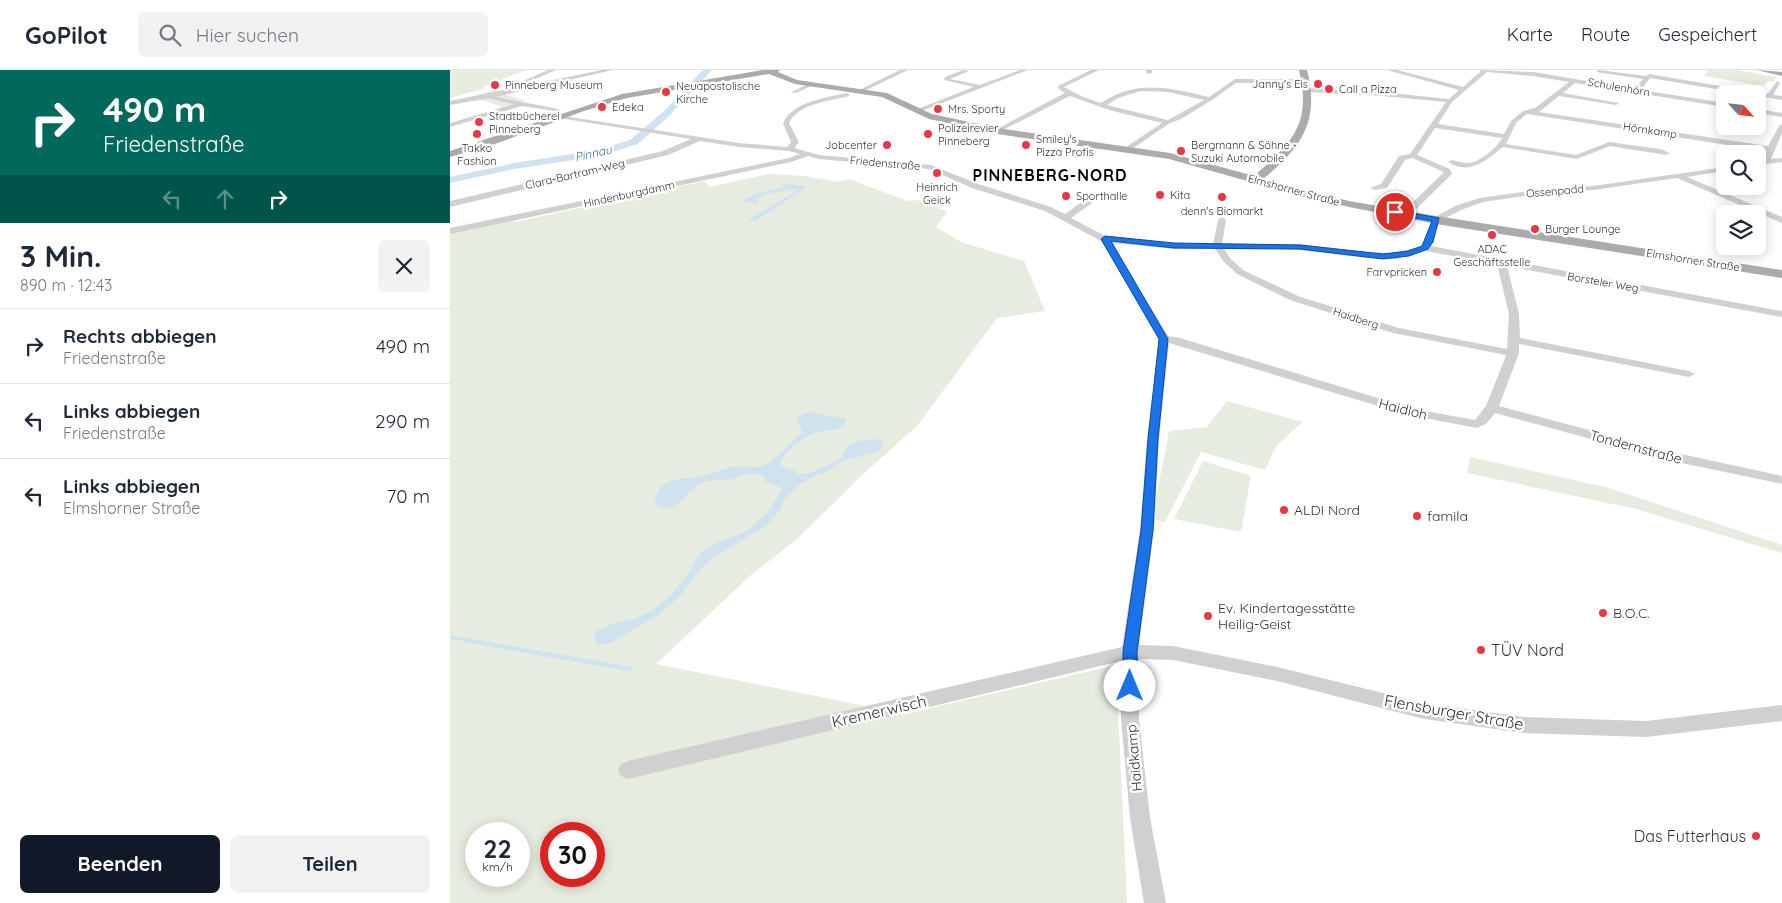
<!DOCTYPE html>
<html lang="de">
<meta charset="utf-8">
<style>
body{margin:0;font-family:Quicksand,sans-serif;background:#f2f2f3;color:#1f2937;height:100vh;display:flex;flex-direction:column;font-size:19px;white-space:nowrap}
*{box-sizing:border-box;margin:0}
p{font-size:16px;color:#747a83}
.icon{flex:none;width:28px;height:28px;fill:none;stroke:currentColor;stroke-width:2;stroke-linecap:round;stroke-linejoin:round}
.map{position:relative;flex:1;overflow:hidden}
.side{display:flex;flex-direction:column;background:#fff;width:450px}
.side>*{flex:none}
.guide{background:#00695c;color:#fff;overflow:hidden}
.needle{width:32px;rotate:117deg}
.fabs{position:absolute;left:1266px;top:15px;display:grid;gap:10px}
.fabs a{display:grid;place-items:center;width:50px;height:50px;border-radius:8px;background:#fff;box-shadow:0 2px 12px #0003;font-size:25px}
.speed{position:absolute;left:15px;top:752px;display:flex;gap:10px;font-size:25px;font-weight:700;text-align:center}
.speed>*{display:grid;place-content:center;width:65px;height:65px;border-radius:50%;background:#fff;box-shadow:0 2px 12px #0003;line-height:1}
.speed small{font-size:12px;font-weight:400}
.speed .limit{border:8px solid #d22;background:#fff;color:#111}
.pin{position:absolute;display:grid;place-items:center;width:42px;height:42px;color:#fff;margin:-21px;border:2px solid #fff;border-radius:50%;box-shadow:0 1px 5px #0007}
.me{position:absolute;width:55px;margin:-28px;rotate:0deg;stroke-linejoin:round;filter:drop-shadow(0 0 4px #0008)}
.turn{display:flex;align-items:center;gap:18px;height:105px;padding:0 20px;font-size:22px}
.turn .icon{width:65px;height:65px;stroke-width:2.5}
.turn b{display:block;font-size:35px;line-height:42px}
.lanes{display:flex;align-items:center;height:48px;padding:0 20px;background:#0003;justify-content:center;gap:25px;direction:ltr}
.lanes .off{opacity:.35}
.round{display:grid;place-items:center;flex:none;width:52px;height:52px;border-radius:8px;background:#f2f2f3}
.headline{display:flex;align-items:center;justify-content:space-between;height:85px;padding:0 20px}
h1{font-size:30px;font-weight:700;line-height:38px}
.primary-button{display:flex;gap:10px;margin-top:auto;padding:10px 20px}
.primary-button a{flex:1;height:58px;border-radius:8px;background:#111827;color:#fff;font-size:20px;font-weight:700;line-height:58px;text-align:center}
.primary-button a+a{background:#f2f2f3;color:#1f2937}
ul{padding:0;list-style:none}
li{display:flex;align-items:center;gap:15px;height:75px;padding:0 20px;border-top:1px solid #e0e1e3}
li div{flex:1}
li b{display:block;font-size:19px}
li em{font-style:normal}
header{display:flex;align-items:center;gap:30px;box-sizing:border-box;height:70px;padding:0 25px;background:#fff;border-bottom:1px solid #e0e1e3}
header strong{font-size:24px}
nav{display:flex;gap:28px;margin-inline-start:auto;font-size:18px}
.search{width:350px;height:45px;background:#f2f2f3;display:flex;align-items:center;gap:12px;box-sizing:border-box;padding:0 18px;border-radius:8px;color:#747a83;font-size:19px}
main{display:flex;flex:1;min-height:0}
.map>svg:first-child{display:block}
</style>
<header>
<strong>GoPilot</strong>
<div class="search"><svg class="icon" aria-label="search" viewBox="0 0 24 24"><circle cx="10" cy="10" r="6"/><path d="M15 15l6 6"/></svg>Hier suchen</div>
<nav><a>Karte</a><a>Route</a><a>Gespeichert</a></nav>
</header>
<main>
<section class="side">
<div class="guide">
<div class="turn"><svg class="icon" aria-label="right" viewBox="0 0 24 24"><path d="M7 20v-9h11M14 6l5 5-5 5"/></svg><div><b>490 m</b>Friedenstraße</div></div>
<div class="lanes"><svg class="icon off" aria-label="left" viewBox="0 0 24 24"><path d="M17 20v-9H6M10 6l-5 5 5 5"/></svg><svg class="icon off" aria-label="ahead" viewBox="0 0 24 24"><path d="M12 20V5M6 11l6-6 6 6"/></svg><svg class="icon" aria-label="right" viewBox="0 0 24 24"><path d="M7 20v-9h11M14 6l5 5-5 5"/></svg></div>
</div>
<div class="headline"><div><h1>3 Min.</h1><p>890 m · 12:43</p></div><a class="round"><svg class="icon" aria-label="close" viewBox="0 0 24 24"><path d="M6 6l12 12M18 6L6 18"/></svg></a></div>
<ul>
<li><svg class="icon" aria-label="right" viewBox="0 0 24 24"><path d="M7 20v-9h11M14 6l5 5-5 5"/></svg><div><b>Rechts abbiegen</b><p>Friedenstraße</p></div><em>490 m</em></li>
<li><svg class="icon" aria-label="left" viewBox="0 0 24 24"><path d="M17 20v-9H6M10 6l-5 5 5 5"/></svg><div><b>Links abbiegen</b><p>Friedenstraße</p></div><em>290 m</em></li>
<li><svg class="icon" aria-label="left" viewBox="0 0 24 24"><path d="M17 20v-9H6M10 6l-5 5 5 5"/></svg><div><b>Links abbiegen</b><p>Elmshorner Straße</p></div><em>70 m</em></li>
</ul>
<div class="primary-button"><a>Beenden</a><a>Teilen</a></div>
</section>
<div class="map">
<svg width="1332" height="833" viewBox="0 0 1332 833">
<rect width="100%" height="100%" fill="#fff"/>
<!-- green -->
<path fill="#e6ecdf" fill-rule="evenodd" d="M0 0H76L33 17 37 18 0 28Z
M1258 0H1287L1326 7 1324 12 1319 11 1313 16 1254 6Z
M43 21 77 31 52 37 35 31 12 29Z
M318 104 355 106 388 112 399 109 458 131 470 130 497 142 486 157 511 172 574 191 595 241 547 248 467 356 412 405 346 470 301 505 206 594 455 644 666 595 677 833H0V163L65 149V152L255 111 260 117ZM26 764H69V806H26ZM101 764H144V806H101Z
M777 331 853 352 827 375 815 400 751 382 715 452 702 449 719 361 757 357Z
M1020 387 1156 417 1332 475V483L1186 439 1017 403Z
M753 391 801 406 791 462 724 449Z"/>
<!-- water -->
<path fill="#cfe2ee" d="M331 114 358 116 306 151 298 150 350 119 314 124 307 130V134L293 131 308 123 335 117Z
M358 342 397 349C392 364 374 358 362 364 351 370 333 381 330 394L337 399 345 400 346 405 362 402 390 389 397 377 408 371 428 369 433 372V377L425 383 392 391 376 403 368 404 350 414 333 431 331 439 318 454 265 487 251 498 230 526 208 545 160 573 149 575 144 568 146 562C163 550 185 552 202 540 218 530 229 517 239 502 243 495 247 485 254 480 264 472 280 469 292 463 307 454 327 435 331 418L315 411V408L308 404 302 405 294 404C282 414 265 407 252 413 236 420 234 437 214 439L205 434C205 426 208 418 215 414 225 407 240 409 252 406 265 403 276 397 290 396 298 395 304 399 313 396 325 392 339 372 351 364L352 361 347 348Z"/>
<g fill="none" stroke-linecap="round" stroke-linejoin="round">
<!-- stream-far1 -->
<path stroke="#cfe2ee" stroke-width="3" d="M0 567 23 571"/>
<!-- stream -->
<path stroke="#cfe2ee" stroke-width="4.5" d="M16 570 180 599"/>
<!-- river -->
<path fill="#cfe2ee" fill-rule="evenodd" d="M253 0H262L220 45 188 74 150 86 64 99 0 113V107L64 93 148 80 180 70 214 41Z"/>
<!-- minor -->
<path fill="#d0d0d0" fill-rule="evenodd" d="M98 0H106L76 13 71 12Z
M152 0H163L45 27 109 39 111 40V42L72 36 0 57V53L64 34 39 28 0 35V31Z
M450 0H458L414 21 409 20Z
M513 0 519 1 500 9 530 15 570 0H578L469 42H465V40L524 17 494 10 495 7Z
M641 0H649L614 17 633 27 651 33C687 9 719 18 759 27L785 9H857L860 11 857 13H786L762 30 731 49 720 53 679 81H676V77L712 53 659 40 620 26 549 62 543 61 615 23 608 18V16ZM691 21 718 22 754 30 718 50 657 35 668 28Z
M696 0H702V3L697 4Z
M937 0H947L1013 17 1031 1 1030 0 1083 2 1185 19 1193 9 1146 2 1149 0 1196 6 1199 4 1318 24 1327 11 1330 13 1323 25 1332 26V30L1308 26V24H1295L1200 8 1191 20 1275 33V37L1125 13 1113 23 1169 33 1166 35 1109 26 1089 42 1318 76 1329 56 1332 54V63L1321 89 1332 88V92L1308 95V91L1314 90 1316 81 1077 44 1066 53 1056 74 1126 85 1159 72 1210 79 1220 83 1216 85 1160 76 1127 89 1053 77C1037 90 1019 106 998 92L1002 90C1007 91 1013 93 1019 93 1030 92 1047 78 1052 68L985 58 967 85 1000 99 1002 104 959 146H953V142L994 102 962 88 955 90 937 118 924 120 920 118 931 114 949 86 960 84 996 32 932 26 858 22 855 20 858 18 932 22 999 29 1009 20ZM1037 2 1083 6 1119 12 1085 38 1073 41 1061 51 1054 64 988 54 1002 32Z
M361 13 366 14 346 23 341 22Z
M397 23 399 24V26C380 31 349 33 339 53L349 72 344 78 369 85 481 95 528 114 601 137 615 144 640 126 668 128V132H665L645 131 621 148 657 167 724 173 763 174 768 150 772 147 776 150 772 174H850L915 182 946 183 972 176 983 148 1005 136 1029 128 1095 119 1143 116 1275 97V101L1237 107 1332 147V153L1227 108 1143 120 1095 123 1033 132 1011 140 990 151 981 176 1332 241V247L1057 196 1069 244 1070 268 1239 301 1245 304 1239 307 1069 274V283L1049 336 1222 382 1332 406V414L1222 391 1045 343 1036 354 1027 358 958 345 719 273 709 369 704 460 689 575 723 576 827 597 974 633 1074 647 1196 651 1332 635V651L1196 667 1074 663 974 649 827 611 723 590 689 589V649L700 748 716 833H694L680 748 671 649V591L178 709 171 706 168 700 171 694 178 691 672 577 690 460 697 369 709 269 651 171 595 141 522 118 479 99 369 89 358 86 341 92 0 164V158L339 88 350 84 339 81 289 77 250 71 218 85 0 137V131L213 81 241 69 109 48 106 46 107 45 289 73 337 77 341 72 333 53C344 31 375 28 397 23ZM662 173 724 179H765L774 192 787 204 840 230 943 263 1056 285 1055 288 1036 336 1025 350 964 339 730 268 718 266ZM774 179 850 180 915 188 946 189 975 181 1047 194 1059 244 1057 279 949 258 848 226 793 200 780 188Z
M1308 39 1332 43V47L1308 43Z"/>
<!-- major -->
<path fill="#ababab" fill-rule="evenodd" d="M313 0H330L328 2 347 10 437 23 482 44 547 58 720 83 804 106C842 72 862 55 849 0H857C870 51 852 77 813 109L899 131 986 146 1332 200V208L986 154 899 137 850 126 719 89 547 64 479 49 432 27 345 14 319 4 177 28 134 41 48 73 0 87V81L172 24Z
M1306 0 1332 2V6Z"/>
</g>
<!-- route -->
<path fill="#1a73e8" stroke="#114b97" d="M945 140 989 148 983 172 978 179 959 186 933 189 850 179 724 178 661 171 718 269 708 369 703 460 687 582 688 616 685 620 680 622 675 620 673 616V582L691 460 698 369 709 269 651 169 655 166 724 173 850 175 933 184 958 181 972 176 982 151 943 144V141Z"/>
<!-- markers -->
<g fill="#e63946" stroke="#fff" stroke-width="2">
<circle cx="868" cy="14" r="5"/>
<circle cx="45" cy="15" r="5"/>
<circle cx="879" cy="19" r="5"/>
<circle cx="216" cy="22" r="5"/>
<circle cx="152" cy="37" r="5"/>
<circle cx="488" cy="39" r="5"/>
<circle cx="29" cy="52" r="5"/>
<circle cx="27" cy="64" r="5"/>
<circle cx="478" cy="64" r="5"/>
<circle cx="437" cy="75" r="5"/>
<circle cx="576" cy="75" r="5"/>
<circle cx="731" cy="81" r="5"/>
<circle cx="487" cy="103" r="5"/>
<circle cx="710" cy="125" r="5"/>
<circle cx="616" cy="126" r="5"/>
<circle cx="772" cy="127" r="5"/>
<circle cx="1085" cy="159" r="5"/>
<circle cx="1042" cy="165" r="5"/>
<circle cx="987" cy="202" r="5"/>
<circle cx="834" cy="440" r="5"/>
<circle cx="967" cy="446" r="5"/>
<circle cx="1153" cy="543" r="5"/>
<circle cx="758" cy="546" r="5"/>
<circle cx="1031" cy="580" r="5"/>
<circle cx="1306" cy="766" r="5"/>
</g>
<g text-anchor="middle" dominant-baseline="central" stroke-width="5" stroke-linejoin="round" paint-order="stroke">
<!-- far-poi labels -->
<g font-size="11" fill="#333" stroke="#fff" text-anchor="start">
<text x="858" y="14" text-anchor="end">Janny's Eis</text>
<text x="55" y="15">Pinneberg Museum</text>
<text x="226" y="16">Neuapostolische<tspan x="226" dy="13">Kirche</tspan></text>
<text x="889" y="19">Call a Pizza</text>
<text x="162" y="37">Edeka</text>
<text x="498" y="39">Mrs. Sporty</text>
<text x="39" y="46">Stadtbücherei<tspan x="39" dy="13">Pinneberg</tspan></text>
<text x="488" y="58">Polizeirevier<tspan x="488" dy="13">Pinneberg</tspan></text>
<text x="586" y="69">Smiley's<tspan x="586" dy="13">Pizza Profis</tspan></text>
<text x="427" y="75" text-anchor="end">Jobcenter</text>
<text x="741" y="75">Bergmann &amp; Söhne -<tspan x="741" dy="13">Suzuki Automobile</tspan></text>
<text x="27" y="78" text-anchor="middle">Takko<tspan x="27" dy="13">Fashion</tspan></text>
<text x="487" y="117" text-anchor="middle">Heinrich<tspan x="487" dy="13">Geick</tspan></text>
<text x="720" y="125">Kita</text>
<text x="626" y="126">Sporthalle</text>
<text x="772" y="141" text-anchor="middle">denn's Biomarkt</text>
<text x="1095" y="159">Burger Lounge</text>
<text x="1042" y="179" text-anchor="middle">ADAC<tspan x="1042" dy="13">Geschäftsstelle</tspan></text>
<text x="977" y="202" text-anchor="end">Farvpricken</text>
</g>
<!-- far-street labels -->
<g font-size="11" fill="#333" stroke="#fff">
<text transform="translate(1169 17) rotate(10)">Schulenhörn</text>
<text transform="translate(1200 60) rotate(9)">Hörnkamp</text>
<text transform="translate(435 93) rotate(5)">Friedenstraße</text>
<text transform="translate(125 104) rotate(-13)">Clara-Bartram-Weg</text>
<text transform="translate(844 120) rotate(15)">Elmshorner Straße</text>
<text transform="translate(1105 121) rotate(-5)">Ossenpadd</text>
<text transform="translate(179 124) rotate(-12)">Hindenburgdamm</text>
<text transform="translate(1243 190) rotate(9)">Elmshorner Straße</text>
<text transform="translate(1153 212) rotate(10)">Borsteler Weg</text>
<text transform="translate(906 248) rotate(18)">Haidberg</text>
</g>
<!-- far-water labels -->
<g font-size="12" font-style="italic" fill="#3f7597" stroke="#fff">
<text transform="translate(143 83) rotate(-13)">Pinnau</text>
</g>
<!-- street labels -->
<g font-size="14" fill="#333" stroke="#fff">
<text transform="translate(953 339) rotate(14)">Haidloh</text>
<text transform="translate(1186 377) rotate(15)">Tondernstraße</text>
<text transform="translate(684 688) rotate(-95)">Haidkamp</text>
</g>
<!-- poi labels -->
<g font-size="14" fill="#333" stroke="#fff" text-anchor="start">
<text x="844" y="440">ALDI Nord</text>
<text x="977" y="446">famila</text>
<text x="768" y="538">Ev. Kindertagesstätte<tspan x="768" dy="16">Heilig-Geist</tspan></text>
<text x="1163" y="543">B.O.C.</text>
</g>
<!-- far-district labels -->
<g font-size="16" font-weight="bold" letter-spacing="1" fill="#000" stroke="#fff">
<text x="600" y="105">PINNEBERG-NORD</text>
</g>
<!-- near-poi labels -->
<g font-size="16" fill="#333" stroke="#fff" text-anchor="start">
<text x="1041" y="580">TÜV Nord</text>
<text x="1296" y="766" text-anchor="end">Das Futterhaus</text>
</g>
<!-- near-street labels -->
<g font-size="16" fill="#333" stroke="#fff">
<text transform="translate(429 641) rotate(-13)">Kremerwisch</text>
<text transform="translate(1004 642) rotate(10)">Flensburger Straße</text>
</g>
</g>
</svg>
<div class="fabs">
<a><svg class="needle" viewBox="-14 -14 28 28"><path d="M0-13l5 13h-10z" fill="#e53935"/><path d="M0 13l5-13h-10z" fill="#747a83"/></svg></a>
<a><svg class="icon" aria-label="search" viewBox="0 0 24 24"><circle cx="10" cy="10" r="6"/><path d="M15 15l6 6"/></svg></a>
<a><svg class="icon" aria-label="layers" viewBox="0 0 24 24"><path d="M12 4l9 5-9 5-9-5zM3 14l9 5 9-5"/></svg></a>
</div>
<div class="speed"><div>22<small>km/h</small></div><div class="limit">30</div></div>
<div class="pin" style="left:945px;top:142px;background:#d93025"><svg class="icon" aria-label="arrive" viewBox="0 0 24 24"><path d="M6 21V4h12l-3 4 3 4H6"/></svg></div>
<svg class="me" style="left:680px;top:616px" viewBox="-20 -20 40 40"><circle r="19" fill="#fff"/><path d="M0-13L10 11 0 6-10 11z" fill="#1a73e8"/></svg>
</div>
</main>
